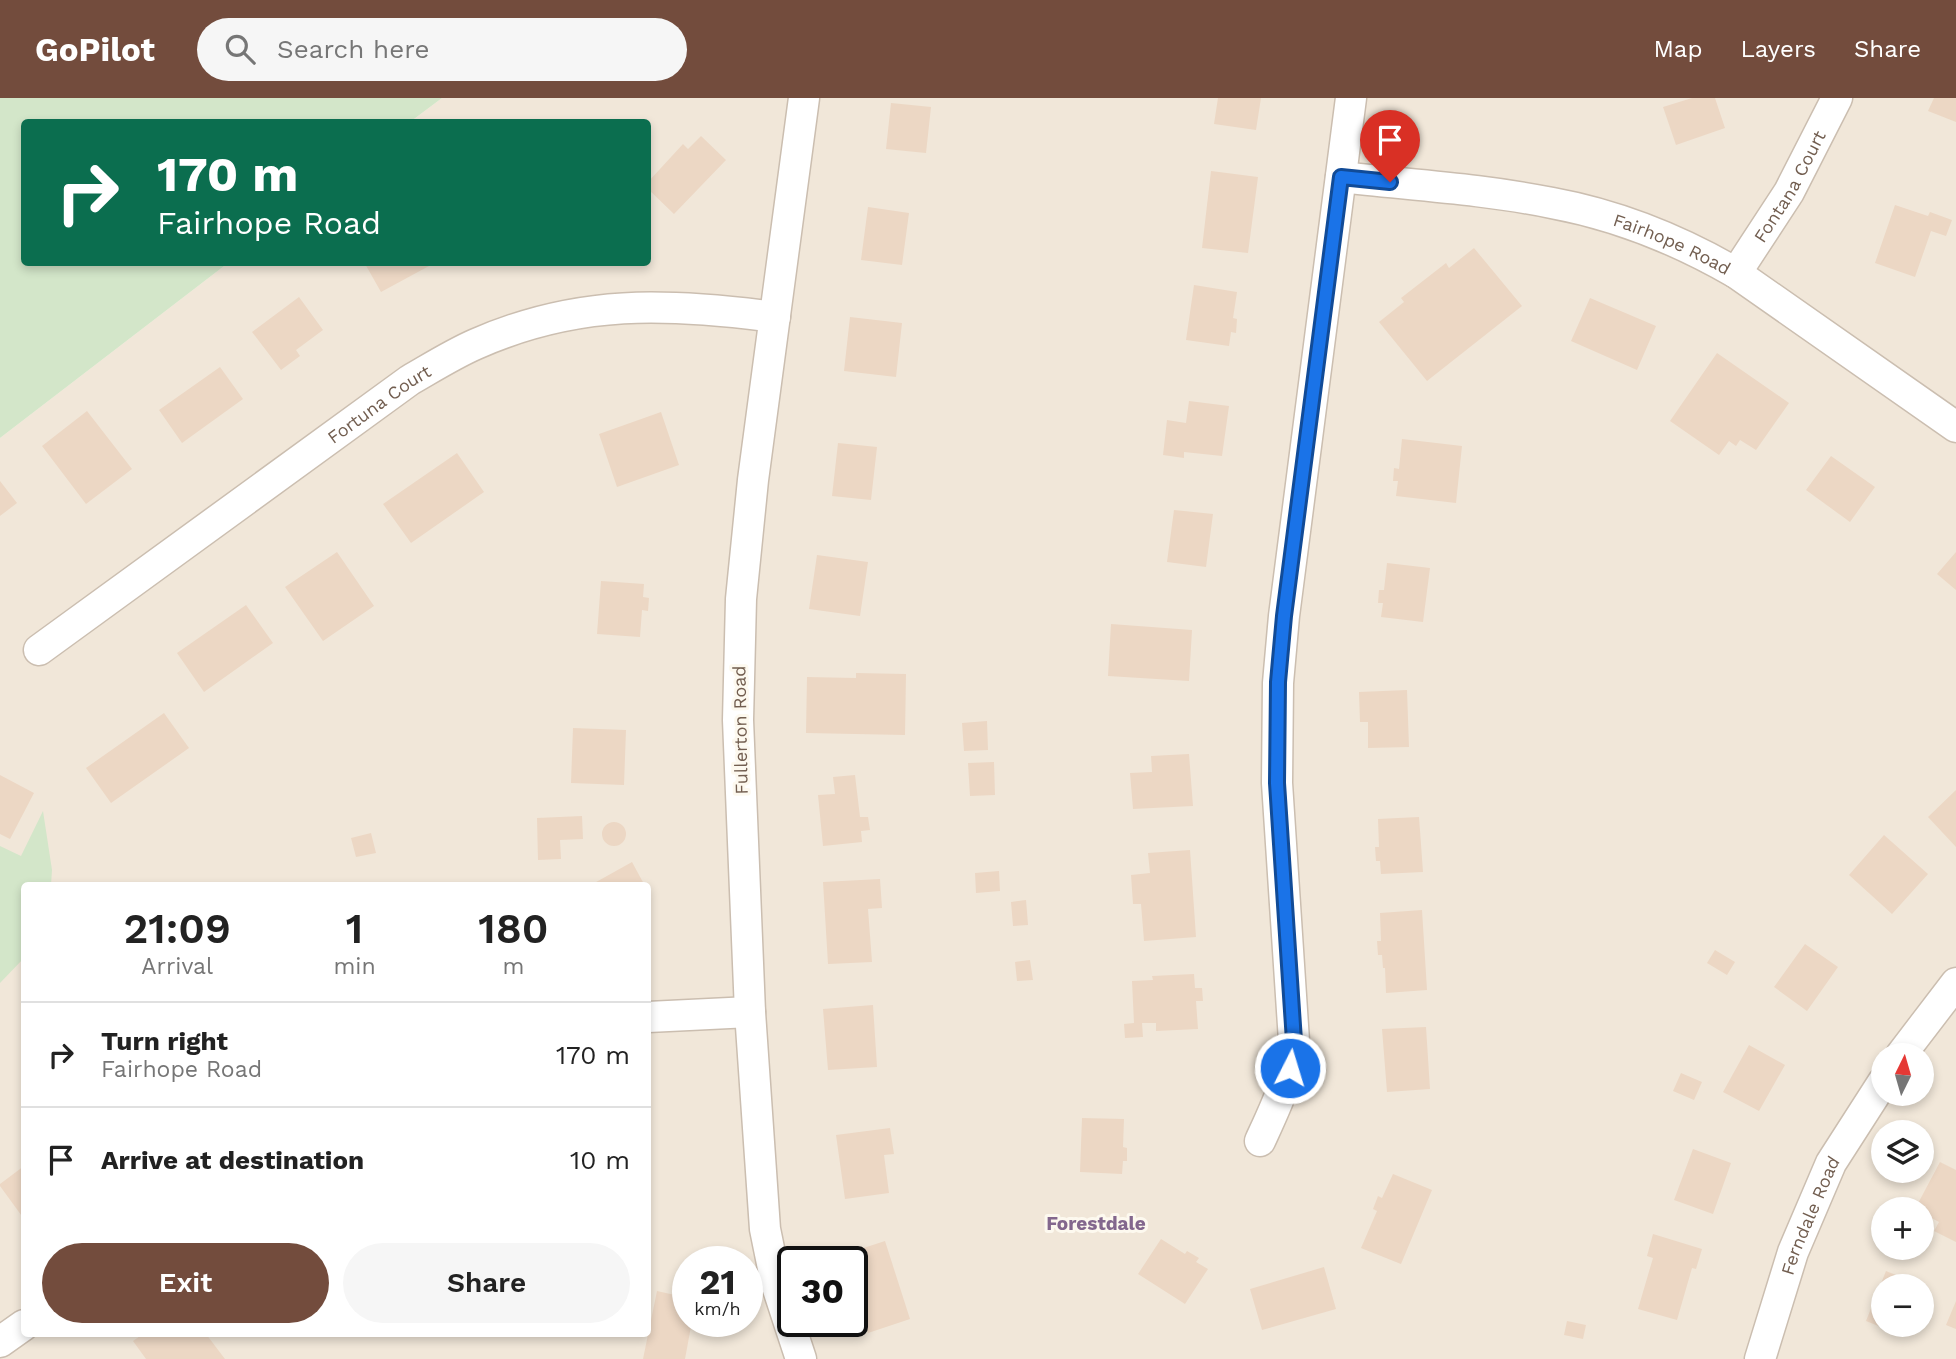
<!DOCTYPE html>
<meta charset="utf-8">
<style>
body{margin:0;font-family:"Work Sans",sans-serif;background:#f6f6f6;color:#222;height:100vh;display:flex;flex-direction:column;font-size:26px;white-space:nowrap}
*{box-sizing:border-box;margin:0}
p{font-size:23px;color:#767676}
.icon{flex:none;width:38px;height:38px;fill:none;stroke:currentColor;stroke-width:2;stroke-linecap:round;stroke-linejoin:round}
.map{position:relative;flex:1;overflow:hidden}
.panel{position:absolute;left:21px;top:784px;width:630px;height:455px;display:flex;flex-direction:column;background:#fff;border-radius:7px;box-shadow:0 4px 10px #0003}
.panel>*{flex:none}
.banner{position:absolute;left:21px;top:21px;width:630px;height:147px;border-radius:7px;box-shadow:0 4px 10px #0003;background:#0b6e4f;color:#fff;overflow:hidden}
.needle{width:46px;rotate:5deg}
.buttons{position:absolute;left:1871px;top:945px;display:grid;gap:14px}
.buttons a{display:grid;place-items:center;width:63px;height:63px;border-radius:50%;background:#fff;box-shadow:0 4px 10px #0003;font-size:35px}
.speed{position:absolute;left:672px;top:1148px;display:flex;gap:14px;font-size:35px;font-weight:700;text-align:center}
.speed>*{display:grid;place-content:center;width:91px;height:91px;border-radius:50%;background:#fff;box-shadow:0 4px 10px #0003;line-height:1}
.speed small{font-size:18px;font-weight:400}
.speed .limit{border:4px solid #111;border-radius:10px;background:#fff;color:#111}
.pin{position:absolute;display:grid;place-items:center;width:60px;height:60px;color:#fff;margin:-72px -30px;border-radius:50% 50% 50% 0;rotate:-45deg;box-shadow:0 0 7px #0007}
.pin .icon{rotate:45deg}
.me{position:absolute;width:77px;margin:-38px;rotate:5deg;stroke-linejoin:round;filter:drop-shadow(0 0 5px #0008)}
.turn{display:flex;align-items:center;gap:24px;height:147px;padding:0 21px;font-size:32px}
.turn .icon{width:91px;height:91px;stroke-width:2.5}
.turn b{display:block;font-size:49px;line-height:60px}
.eta{display:flex;justify-content:space-evenly;align-items:center;height:119px;text-align:center}
.eta b{font-size:42px;font-weight:600;line-height:49px}
.action{display:flex;gap:14px;margin-top:auto;padding:14px 21px}
.action a{flex:1;height:80px;border-radius:42px;background:#734c3d;color:#fff;font-size:28px;font-weight:600;line-height:80px;text-align:center}
.action a+a{background:#f6f6f6;color:#222}
ul{padding:0;list-style:none}
li{display:flex;align-items:center;gap:21px;height:105px;padding:0 21px;border-top:2px solid #e0e0e0}
li div{flex:1}
li b{display:block;font-size:26px}
li em{font-style:normal}
header{display:flex;align-items:center;gap:42px;box-sizing:border-box;height:98px;padding:0 35px;background:#734c3d;color:#fff}
header strong{font-size:33px}
nav{display:flex;gap:38px;margin-inline-start:auto;font-size:24px}
.search{width:490px;height:63px;background:#f6f6f6;display:flex;align-items:center;gap:18px;box-sizing:border-box;padding:0 24px;border-radius:38px;color:#767676;font-size:26px}
.map>svg:first-child{display:block}
</style>
<header>
<strong>GoPilot</strong>
<div class="search"><svg class="icon" aria-label="search" viewBox="0 0 24 24"><circle cx="10" cy="10" r="6"/><path d="M15 15l6 6"/></svg>Search here</div>
<nav><a>Map</a><a>Layers</a><a>Share</a></nav>
</header>
<div class="map">
<svg width="1956" height="1261" viewBox="0 0 1956 1261">
<rect width="100%" height="100%" fill="#faf5e9"/>
<!-- residential -->
<path fill="#f1e7d9" fill-rule="evenodd" d="M442 0H1956V1261H0V340L228 165 648 164V24H410ZM24 788H648V1236H24ZM1883 957H1922V996H1883ZM1883 1034H1922V1073H1883ZM1883 1111H1922V1150H1883ZM688 1164H747V1223H688ZM793 1164H852V1223H793ZM1883 1188H1922V1227H1883Z"/>
<!-- green -->
<path fill="#d3e6c9" d="M0 0H442L410 24H24V164L228 165 0 340Z
M43 713 52 772 51 787 24 788V860L0 885V748L21 758Z"/>
<!-- building -->
<path fill="#ecd7c4" d="M1218 0H1261L1256 32 1214 26Z
M1692 0H1715L1725 30 1676 47 1663 9Z
M1934 0H1956V24L1928 13Z
M891 5 931 9 926 55 886 51Z
M701 38 726 62 674 116 648 91V84L683 46 688 51Z
M1211 73 1258 79 1248 155 1202 150Z
M1895 107 1928 118 1930 114 1952 122 1946 138 1931 133 1915 179 1875 165Z
M868 109 909 115 902 167 861 162Z
M1474 150 1522 208 1427 283 1379 224 1404 204 1401 200 1446 165 1449 170Z
M364 164H427L429 168 381 194Z
M1194 187 1237 194 1233 220 1237 221 1236 235 1231 234 1229 248 1186 242Z
M299 199 323 232 296 252 300 258 281 272 252 234Z
M1590 200 1656 228 1637 272 1571 243Z
M850 219 902 225 896 279 844 273Z
M1717 255 1789 305 1756 352 1740 342 1736 348 1729 343 1719 357 1670 323Z
M220 269 243 301 182 345 159 312Z
M1189 303 1229 308 1222 358 1184 354V360L1163 357 1167 322 1186 325Z
M87 313 132 371 86 406 42 348Z
M661 314 679 367 617 389 599 336Z
M1402 341 1462 348 1456 405 1396 398 1398 383H1393L1394 370 1399 371Z
M838 345 877 349 871 402 832 398Z
M457 355 484 394 411 445 383 406Z
M1831 358 1875 389 1850 424 1806 392Z
M0 383 17 405 0 418Z
M1174 412 1213 416 1206 469 1167 464Z
M337 454 374 508 323 543 285 489Z
M1956 454V492L1937 476Z
M817 457 868 464 860 518 809 511Z
M1387 465 1430 470 1423 524 1381 519 1383 505H1378L1379 492H1384Z
M601 483 644 486 643 499 649 500 648 513 642 512 640 539 597 536Z
M246 507 273 545 204 594 177 555Z
M1111 526 1192 532 1189 583 1108 578Z
M856 575 906 576 905 637 806 635 807 579 856 580Z
M1407 592 1409 649 1368 650V624H1360L1359 594Z
M164 615 189 650 111 705 86 670Z
M987 623 988 652 964 653 962 625Z
M573 630 626 632 624 687 571 685Z
M1189 656 1193 708 1133 711 1130 675 1152 674 1151 658Z
M994 664 995 697 970 698 968 665Z
M0 677 34 695 10 741 0 736Z
M855 677 860 719H868L870 732 861 733 862 744 823 748 818 697 835 696 833 679Z
M1956 692V749L1928 719Z
M582 718 583 741 560 742 561 761 538 762 537 720Z
M1419 719 1423 774 1381 776 1380 763H1376L1375 749H1379L1378 721Z
M602 736a12 12 0 1 1 24 0a12 12 0 1 1-24 0Z
M371 735 376 755 356 759 351 740Z
M1884 737 1928 776 1892 816 1849 777Z
M1190 752 1196 839 1144 843 1141 806H1133L1131 777 1150 775 1148 755Z
M632 764 645 788H589Z
M999 773 1000 793 976 795 975 775Z
M880 781 882 810 868 811 872 864 828 866 823 784Z
M1026 802 1028 827 1013 828 1011 804Z
M1422 812 1427 892 1386 895 1385 870H1383L1382 857H1378L1377 843H1381L1380 815Z
M1805 846 1838 869 1807 913 1774 889Z
M1715 852 1735 864 1727 877 1707 865Z
M1030 862 1033 882 1017 883 1015 864Z
M1194 876 1195 890H1202L1203 903H1196L1198 931 1156 933V925H1142L1143 939 1125 940 1124 926 1134 925 1132 883 1153 882 1152 878Z
M873 907 877 969 828 972 823 911Z
M1426 929 1430 991 1387 994 1382 931Z
M1749 947 1785 967 1759 1013 1723 994Z
M1681 975 1702 984 1694 1002 1673 993Z
M1082 1020 1124 1021 1123 1049 1127 1050V1063H1123L1122 1076 1080 1074Z
M890 1030 894 1056 884 1057 889 1095 845 1101 836 1037Z
M1693 1051 1731 1065 1713 1116 1674 1102Z
M1940 1064 1956 1072V1144L1934 1133 1939 1124 1922 1115V1111H1915Z
M24 1068V1121L0 1088V1086Z
M1393 1076 1432 1092 1401 1166 1361 1150 1377 1113 1373 1111 1378 1098 1382 1100Z
M1653 1136 1702 1151 1696 1171 1692 1170 1677 1222 1638 1211 1653 1160 1647 1158Z
M1161 1141 1185 1156 1187 1153 1199 1160 1196 1164 1208 1171 1185 1206 1138 1176Z
M885 1143 910 1221 868 1235 852 1187V1164H841L839 1158Z
M1324 1169 1336 1211 1262 1232 1250 1191Z
M1886 1173 1923 1188H1883V1227H1908L1903 1238 1866 1223Z
M657 1193 688 1200V1223H692L685 1261H643Z
M1956 1203V1231L1946 1227Z
M1567 1223 1586 1227 1583 1241 1564 1237Z
M143 1236H206L225 1261H146L133 1243Z"/>
<g fill="none" stroke-linecap="round" stroke-linejoin="round">
<!-- minor casing -->
<g stroke="#cbbeb0" stroke-width="33">
<g id="minor">
<path id="s1" d="M1341 79C1411 87 1483 91 1552 105 1617 117 1679 142 1736 175L1956 329"/>
<path id="s2" d="M1736 175 1789 94 1837 0"/>
<path id="s3" d="M39 552 410 282C431 270 453 256 476 246 578 201 667 205 775 219"/>
<path d="M648 919 750 914"/>
<path d="M1901 957 1956 885"/>
<path d="M1260 1043C1276 1008 1289 982 1294 943L1277 685 1278 585 1284 518 1351 0"/>
<path d="M0 1244 24 1227"/>
<path d="M801 1261 776 1185 765 1131 750 914 738 622 741 501 753 382 804 0"/>
<path id="s4" d="M1760 1261 1793 1154 1831 1065 1883 984"/>
</g>
</g>
<!-- minor -->
<use href="#minor" stroke="#fff" stroke-width="30"/>
</g>
<g fill="none" stroke-linecap="round" stroke-linejoin="round">
<!-- route casing -->
<g stroke="#114b97" stroke-width="18">
<path id="route" d="M1290 970 1294 943 1277 685 1278 584 1284 518 1341 79 1390 84"/>
</g>
<!-- route -->
<use href="#route" stroke="#1a73e8" stroke-width="12"/>
</g>
<g text-anchor="middle" dominant-baseline="central" stroke-width="6" stroke-linejoin="round" paint-order="stroke">
<!-- street labels -->
<g font-size="18" fill="#725e50" stroke="#fdf9ef">
<text stroke="none"><textPath href="#s2" startOffset="102">Fontana Court</textPath></text>
<text stroke="none"><textPath href="#s1" startOffset="340">Fairhope Road</textPath></text>
<text stroke="none"><textPath href="#s3" startOffset="420">Fortuna Court</textPath></text>
<text transform="translate(740 632) rotate(-91)">Fullerton Road</text>
<text stroke="none"><textPath href="#s4" startOffset="152">Ferndale Road</textPath></text>
</g>
<!-- neighbourhood labels -->
<g font-size="19" font-weight="bold" fill="#83678d" stroke="#fdf9ef">
<text x="1096" y="1125">Forestdale</text>
</g>
</g>
</svg>
<div class="buttons">
<a><svg class="needle" viewBox="-14 -14 28 28"><path d="M0-13l5 13h-10z" fill="#e53935"/><path d="M0 13l5-13h-10z" fill="#767676"/></svg></a>
<a><svg class="icon" aria-label="layers" viewBox="0 0 24 24"><path d="M12 4l9 5-9 5-9-5zM3 14l9 5 9-5"/></svg></a>
<a>+</a>
<a>−</a>
</div>
<div class="speed"><div>21<small>km/h</small></div><div class="limit">30</div></div>
<div class="pin" style="left:1390px;top:84px;background:#d93025"><svg class="icon" aria-label="arrive" viewBox="0 0 24 24"><path d="M6 21V4h12l-3 4 3 4H6"/></svg></div>
<svg class="me" style="left:1290px;top:970px" viewBox="-20 -20 40 40"><circle r="17" fill="#1a73e8" stroke="#fff" stroke-width="3"/><path d="M0-11L8 9 0 5-8 9z" fill="#fff"/></svg>
<div class="banner">
<div class="turn"><svg class="icon" aria-label="right" viewBox="0 0 24 24"><path d="M7 20v-9h11M14 6l5 5-5 5"/></svg><div><b>170 m</b>Fairhope Road</div></div>
</div>
<section class="panel">
<div class="eta">
<div><b>21:09</b><p>Arrival</p></div>
<div><b>1</b><p>min</p></div>
<div><b>180</b><p>m</p></div>
</div>
<ul>
<li><svg class="icon" aria-label="right" viewBox="0 0 24 24"><path d="M7 20v-9h11M14 6l5 5-5 5"/></svg><div><b>Turn right</b><p>Fairhope Road</p></div><em>170 m</em></li>
<li><svg class="icon" aria-label="arrive" viewBox="0 0 24 24"><path d="M6 21V4h12l-3 4 3 4H6"/></svg><div><b>Arrive at destination</b></div><em>10 m</em></li>
</ul>
<div class="action"><a>Exit</a><a>Share</a></div>
</section>
</div>
